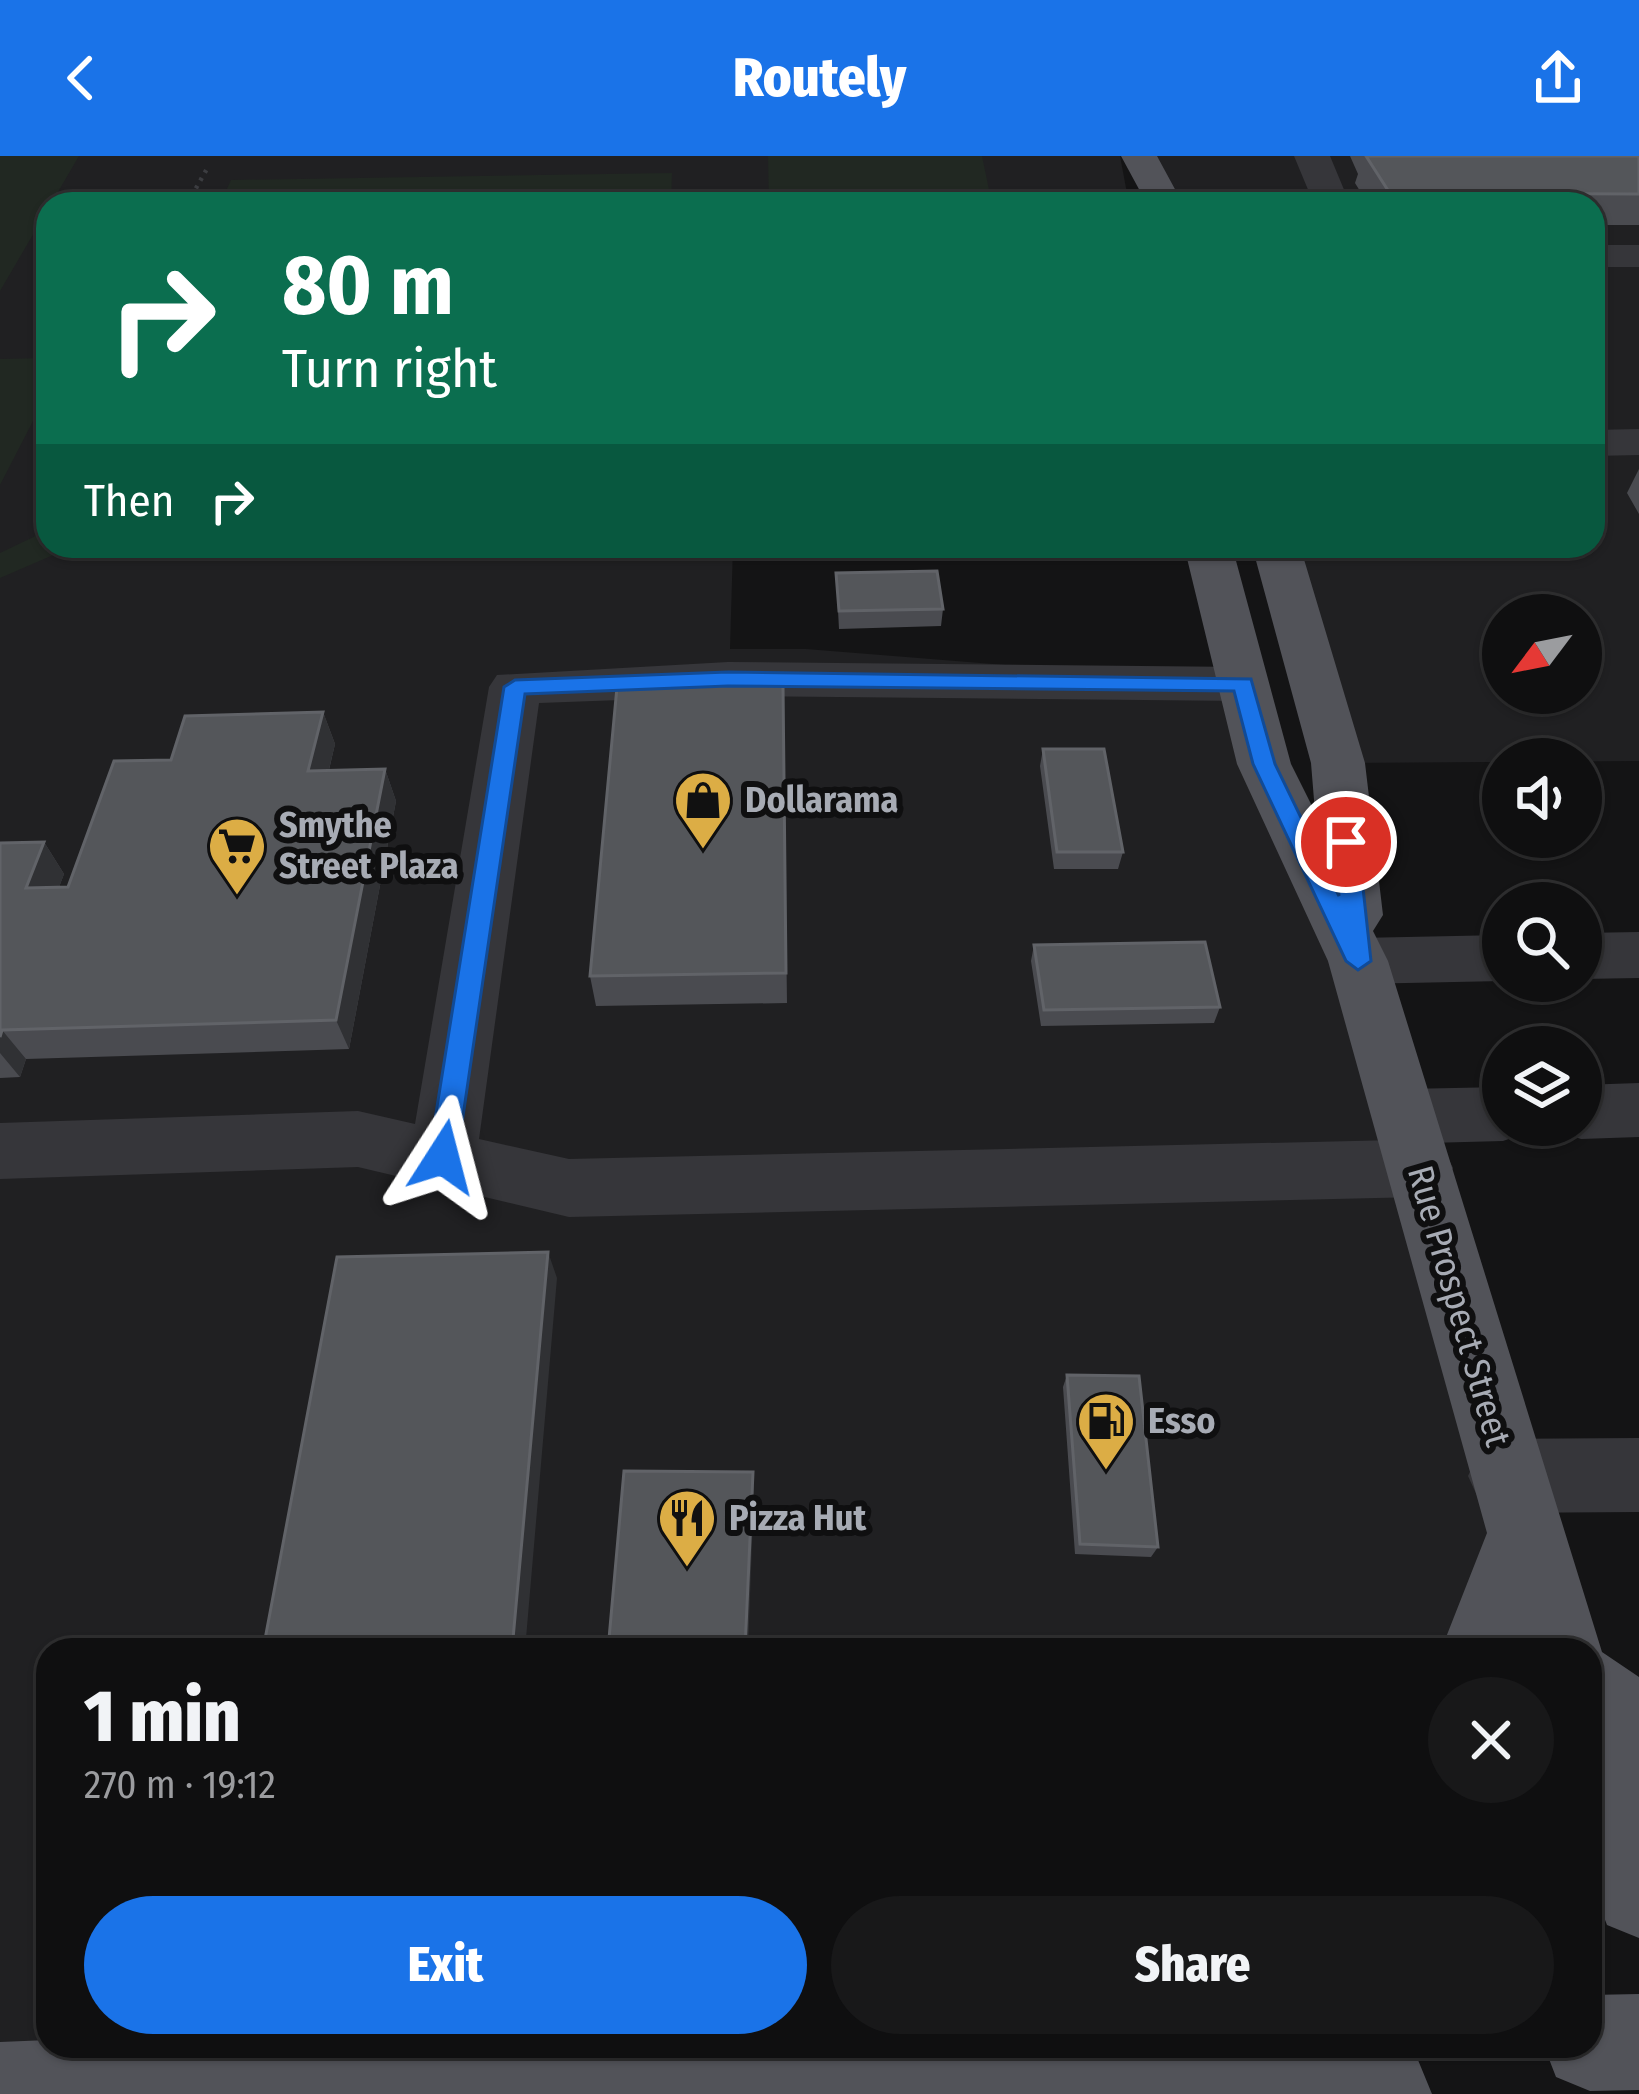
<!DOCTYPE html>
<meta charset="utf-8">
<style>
body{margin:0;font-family:"Fira Sans Condensed",sans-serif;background:#181819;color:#f1f3f6;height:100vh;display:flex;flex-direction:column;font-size:45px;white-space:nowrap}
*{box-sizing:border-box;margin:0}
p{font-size:39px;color:#9b9c9f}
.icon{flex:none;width:66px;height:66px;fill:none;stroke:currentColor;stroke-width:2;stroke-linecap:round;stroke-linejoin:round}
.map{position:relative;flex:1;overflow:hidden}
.sheet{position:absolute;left:36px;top:1482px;width:1566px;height:420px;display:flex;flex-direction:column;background:#0f0f10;border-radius:36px;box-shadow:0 3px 9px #0004,0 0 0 3px #2f2f30}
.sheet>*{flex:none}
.top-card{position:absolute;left:36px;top:36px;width:1569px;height:366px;border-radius:36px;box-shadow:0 3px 9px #0004,0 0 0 3px #2f2f30;background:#0b6e4f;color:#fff;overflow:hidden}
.needle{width:78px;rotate:238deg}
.tools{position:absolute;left:1482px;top:438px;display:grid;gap:24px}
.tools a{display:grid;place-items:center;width:120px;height:120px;border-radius:50%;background:#0f0f10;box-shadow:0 3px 9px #0004,0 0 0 3px #2f2f30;font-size:60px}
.pin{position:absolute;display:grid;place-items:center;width:102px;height:102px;color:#fff;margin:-51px;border:6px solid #fff;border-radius:50%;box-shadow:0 3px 12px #0007}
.me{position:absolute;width:132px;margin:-66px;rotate:9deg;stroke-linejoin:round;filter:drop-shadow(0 0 9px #0008)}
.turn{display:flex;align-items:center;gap:42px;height:252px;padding:0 48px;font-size:54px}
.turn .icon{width:156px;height:156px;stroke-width:2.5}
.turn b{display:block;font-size:84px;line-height:102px}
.then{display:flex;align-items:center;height:114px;padding:0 48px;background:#0003;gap:24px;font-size:45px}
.round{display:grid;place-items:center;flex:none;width:126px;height:126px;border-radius:63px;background:#181819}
.headline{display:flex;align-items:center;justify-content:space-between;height:204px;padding:0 48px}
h1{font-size:72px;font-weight:800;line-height:90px}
.cta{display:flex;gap:24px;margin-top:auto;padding:24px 48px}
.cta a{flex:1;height:138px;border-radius:72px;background:#1a73e8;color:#fff;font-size:48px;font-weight:800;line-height:138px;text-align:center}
.cta a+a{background:#181819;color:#f1f3f6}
header{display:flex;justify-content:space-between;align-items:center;height:156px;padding:0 48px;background:#1a73e8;color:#fff;font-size:54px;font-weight:800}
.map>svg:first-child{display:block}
</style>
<header><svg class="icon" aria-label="back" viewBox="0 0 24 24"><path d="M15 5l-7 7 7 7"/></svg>Routely<svg class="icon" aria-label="share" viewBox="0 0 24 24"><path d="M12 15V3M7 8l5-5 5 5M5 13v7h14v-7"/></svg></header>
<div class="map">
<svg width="1639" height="1938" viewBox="0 0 1639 1938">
<rect width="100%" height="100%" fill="#141415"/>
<!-- built -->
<path fill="#202022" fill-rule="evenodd" d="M0 0H1120L1129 48H48V390H733L730 493H806L1243 528 1358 805 1516 1494H48V1890L632 1938H0Z
M1139 0H1639V605L1338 607 1276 390H1593V48H1165ZM1503 459H1581V537H1503Z"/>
<!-- green -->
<path fill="#212822" d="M0 0H79L0 135Z
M768 0H982L992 48H769Z
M672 17 671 48H220L231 24Z
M48 202V236L0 329V203Z
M48 374V390H74L0 422V397Z"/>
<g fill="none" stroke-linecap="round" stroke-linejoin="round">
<!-- path -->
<path stroke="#3c3d41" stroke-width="4.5" stroke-dasharray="3 6" stroke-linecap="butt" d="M187 48 208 11"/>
<!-- minor -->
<path fill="#36363a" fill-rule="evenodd" d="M1294 0H1330L1350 48H1314Z
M1593 89H1639V111H1593Z
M1639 273V299L1593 300V274Z
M728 506 1243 511 1261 516 1269 528 1261 540 1243 545 728 540 539 547 479 983 569 1003 1396 984 1382 979 1372 960 1382 941 1405 933 1503 931V969H1530L1526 977 1503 985 1428 987 1443 992 1453 1012 1443 1032 1419 1041 569 1061 358 1011 0 1023V967L358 955 415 968 489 531 497 519Z
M1639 776V822L1581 823V777Z
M1503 779V825L1358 828 1337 821 1328 805 1337 789 1358 782Z
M1639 927V981L1581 983 1558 975 1555 969H1581V929Z
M1639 1282V1356L1507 1357 1480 1346 1468 1320 1480 1294 1507 1283Z"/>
<!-- major -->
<path fill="#525359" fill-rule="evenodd" d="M1121 0H1157L1183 48H1147Z
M1184 390H1232L1291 608 1315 656 1311 607 1252 390H1300L1365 607 1383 759 1373 775 1388 805 1602 1496 1639 1521V1782L1607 1769 1590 1725V1494H1441L1487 1377 1328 805 1237 608Z
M1639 1838V1934L1590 1935 1556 1921 1544 1890H1590V1839Z
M48 1884V1890H1385L1418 1904 1432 1938H0V1886Z"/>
</g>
<!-- wall -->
<path fill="#4a4b50" d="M1350 0H1639V69H1593V48H1368L1355 27 1358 18Z
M1639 313V358L1627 337Z
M786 390H918L787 394Z
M836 417 943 453 941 470 839 473Z
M783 529 787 847 596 850 590 820Z
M323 556 335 588 329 614 385 613 396 645 349 893 26 903 20 921 0 922V687L44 686 64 718 59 731H68L171 604Z
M1043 593 1123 696 1118 713H1054L1040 610Z
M1034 789 1220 851 1214 867 1041 870 1031 805Z
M1067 1219 1158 1391 1151 1401 1075 1398 1063 1231Z"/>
<!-- shaded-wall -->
<path fill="#303134" d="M323 556 335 588 321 647 308 615Z
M385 613 396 645 349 893 336 864Z
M44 686 64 718 47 763 26 732Z
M2 874 26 903 20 921 0 897V881Z
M548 1096 557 1122 525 1494H512Z
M753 1316 754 1333 748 1494H745Z"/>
<!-- building -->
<path fill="#54565a" stroke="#616368" stroke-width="3" d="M1366 0H1639V38L1411 37 1416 48H1389L1383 37 1389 36Z
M937 415 943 453 839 455 836 417Z
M783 529 786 817 590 820 617 531Z
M323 556 308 615 385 613 336 864 2 874 0 881V687L44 686 26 732 68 731 114 605 171 604 185 560Z
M1043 593H1104L1123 696H1057Z
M1205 786 1220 851 1044 854 1034 789Z
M548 1096 512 1494H263L337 1101Z
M1067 1219 1139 1220 1158 1391 1080 1388Z
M624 1315 753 1316 745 1494H608Z"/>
<!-- route -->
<path fill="#1a73e8" stroke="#114b97" stroke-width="3" d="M728 516 1251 523 1275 608 1339 740 1334 686 1346 678 1358 686 1371 805 1358 814 1346 805 1253 608 1234 535 728 530 525 538 457 1001 443 1013 433 1010 429 1001 504 531 515 524Z"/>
<!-- icons -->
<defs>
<g id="shop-pin" transform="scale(3)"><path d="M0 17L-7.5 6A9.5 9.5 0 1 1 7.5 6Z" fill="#dcad45" stroke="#0f0f10"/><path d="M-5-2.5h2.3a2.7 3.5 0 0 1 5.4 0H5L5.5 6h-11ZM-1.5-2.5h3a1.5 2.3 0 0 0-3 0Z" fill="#111"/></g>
<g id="supermarket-pin" transform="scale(3)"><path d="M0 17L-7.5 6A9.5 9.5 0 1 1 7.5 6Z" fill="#dcad45" stroke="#0f0f10"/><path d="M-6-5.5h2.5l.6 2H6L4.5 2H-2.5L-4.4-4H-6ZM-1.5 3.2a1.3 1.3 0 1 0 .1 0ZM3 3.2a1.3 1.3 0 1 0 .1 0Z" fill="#111"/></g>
<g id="fuel-pin" transform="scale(3)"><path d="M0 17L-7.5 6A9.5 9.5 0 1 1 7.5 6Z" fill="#dcad45" stroke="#0f0f10"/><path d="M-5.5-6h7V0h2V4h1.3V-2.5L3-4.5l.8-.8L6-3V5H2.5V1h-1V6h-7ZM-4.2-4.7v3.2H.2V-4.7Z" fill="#111"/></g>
<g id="restaurant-pin" transform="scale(3)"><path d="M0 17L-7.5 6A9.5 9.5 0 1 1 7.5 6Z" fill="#dcad45" stroke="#0f0f10"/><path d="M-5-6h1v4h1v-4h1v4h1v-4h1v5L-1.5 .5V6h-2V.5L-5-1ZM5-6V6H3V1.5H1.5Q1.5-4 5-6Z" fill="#111"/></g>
</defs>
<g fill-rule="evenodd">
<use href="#shop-pin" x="703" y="644"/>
<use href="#supermarket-pin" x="237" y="690"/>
<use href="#fuel-pin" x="1106" y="1265"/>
<use href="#restaurant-pin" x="687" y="1362"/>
</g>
<g text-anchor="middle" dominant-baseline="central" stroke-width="12" stroke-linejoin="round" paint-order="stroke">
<!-- poi labels -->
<g font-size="36" font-weight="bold" fill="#a7abb4" stroke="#0f0f10" text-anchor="start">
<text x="745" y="644">Dollarama</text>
<text x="279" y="669">Smythe<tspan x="279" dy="41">Street Plaza</tspan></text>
<text x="1148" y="1265">Esso</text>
<text x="729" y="1362">Pizza Hut</text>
</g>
<!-- street labels -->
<g font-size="36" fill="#a7abb4" stroke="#0f0f10">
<text transform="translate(1459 1150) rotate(74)">Rue Prospect Street</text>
</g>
</g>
</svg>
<div class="tools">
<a><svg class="needle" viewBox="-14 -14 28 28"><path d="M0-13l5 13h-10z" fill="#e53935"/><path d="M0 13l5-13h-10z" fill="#9b9c9f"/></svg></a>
<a><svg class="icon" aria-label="sound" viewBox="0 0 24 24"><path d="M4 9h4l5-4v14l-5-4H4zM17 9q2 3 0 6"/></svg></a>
<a><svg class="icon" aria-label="search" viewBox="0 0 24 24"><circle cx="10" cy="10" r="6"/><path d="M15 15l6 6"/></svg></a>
<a><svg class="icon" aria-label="layers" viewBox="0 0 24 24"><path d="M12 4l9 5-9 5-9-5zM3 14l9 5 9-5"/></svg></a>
</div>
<div class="pin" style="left:1346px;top:686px;background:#d93025"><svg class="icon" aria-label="arrive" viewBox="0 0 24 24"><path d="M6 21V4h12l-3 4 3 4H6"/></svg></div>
<svg class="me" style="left:443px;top:1001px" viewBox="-20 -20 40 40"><path d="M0-17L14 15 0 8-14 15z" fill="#1a73e8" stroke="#fff" stroke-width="4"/></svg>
<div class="top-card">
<div class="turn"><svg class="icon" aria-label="right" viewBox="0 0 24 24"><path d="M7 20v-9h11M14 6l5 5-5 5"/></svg><div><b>80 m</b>Turn right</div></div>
<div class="then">Then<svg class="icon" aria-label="right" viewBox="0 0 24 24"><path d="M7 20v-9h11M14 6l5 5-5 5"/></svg></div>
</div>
<section class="sheet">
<div class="headline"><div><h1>1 min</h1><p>270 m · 19:12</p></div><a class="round"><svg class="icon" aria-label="close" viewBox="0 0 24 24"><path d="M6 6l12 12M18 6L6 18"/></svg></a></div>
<div class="cta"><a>Exit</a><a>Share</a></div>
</section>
</div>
